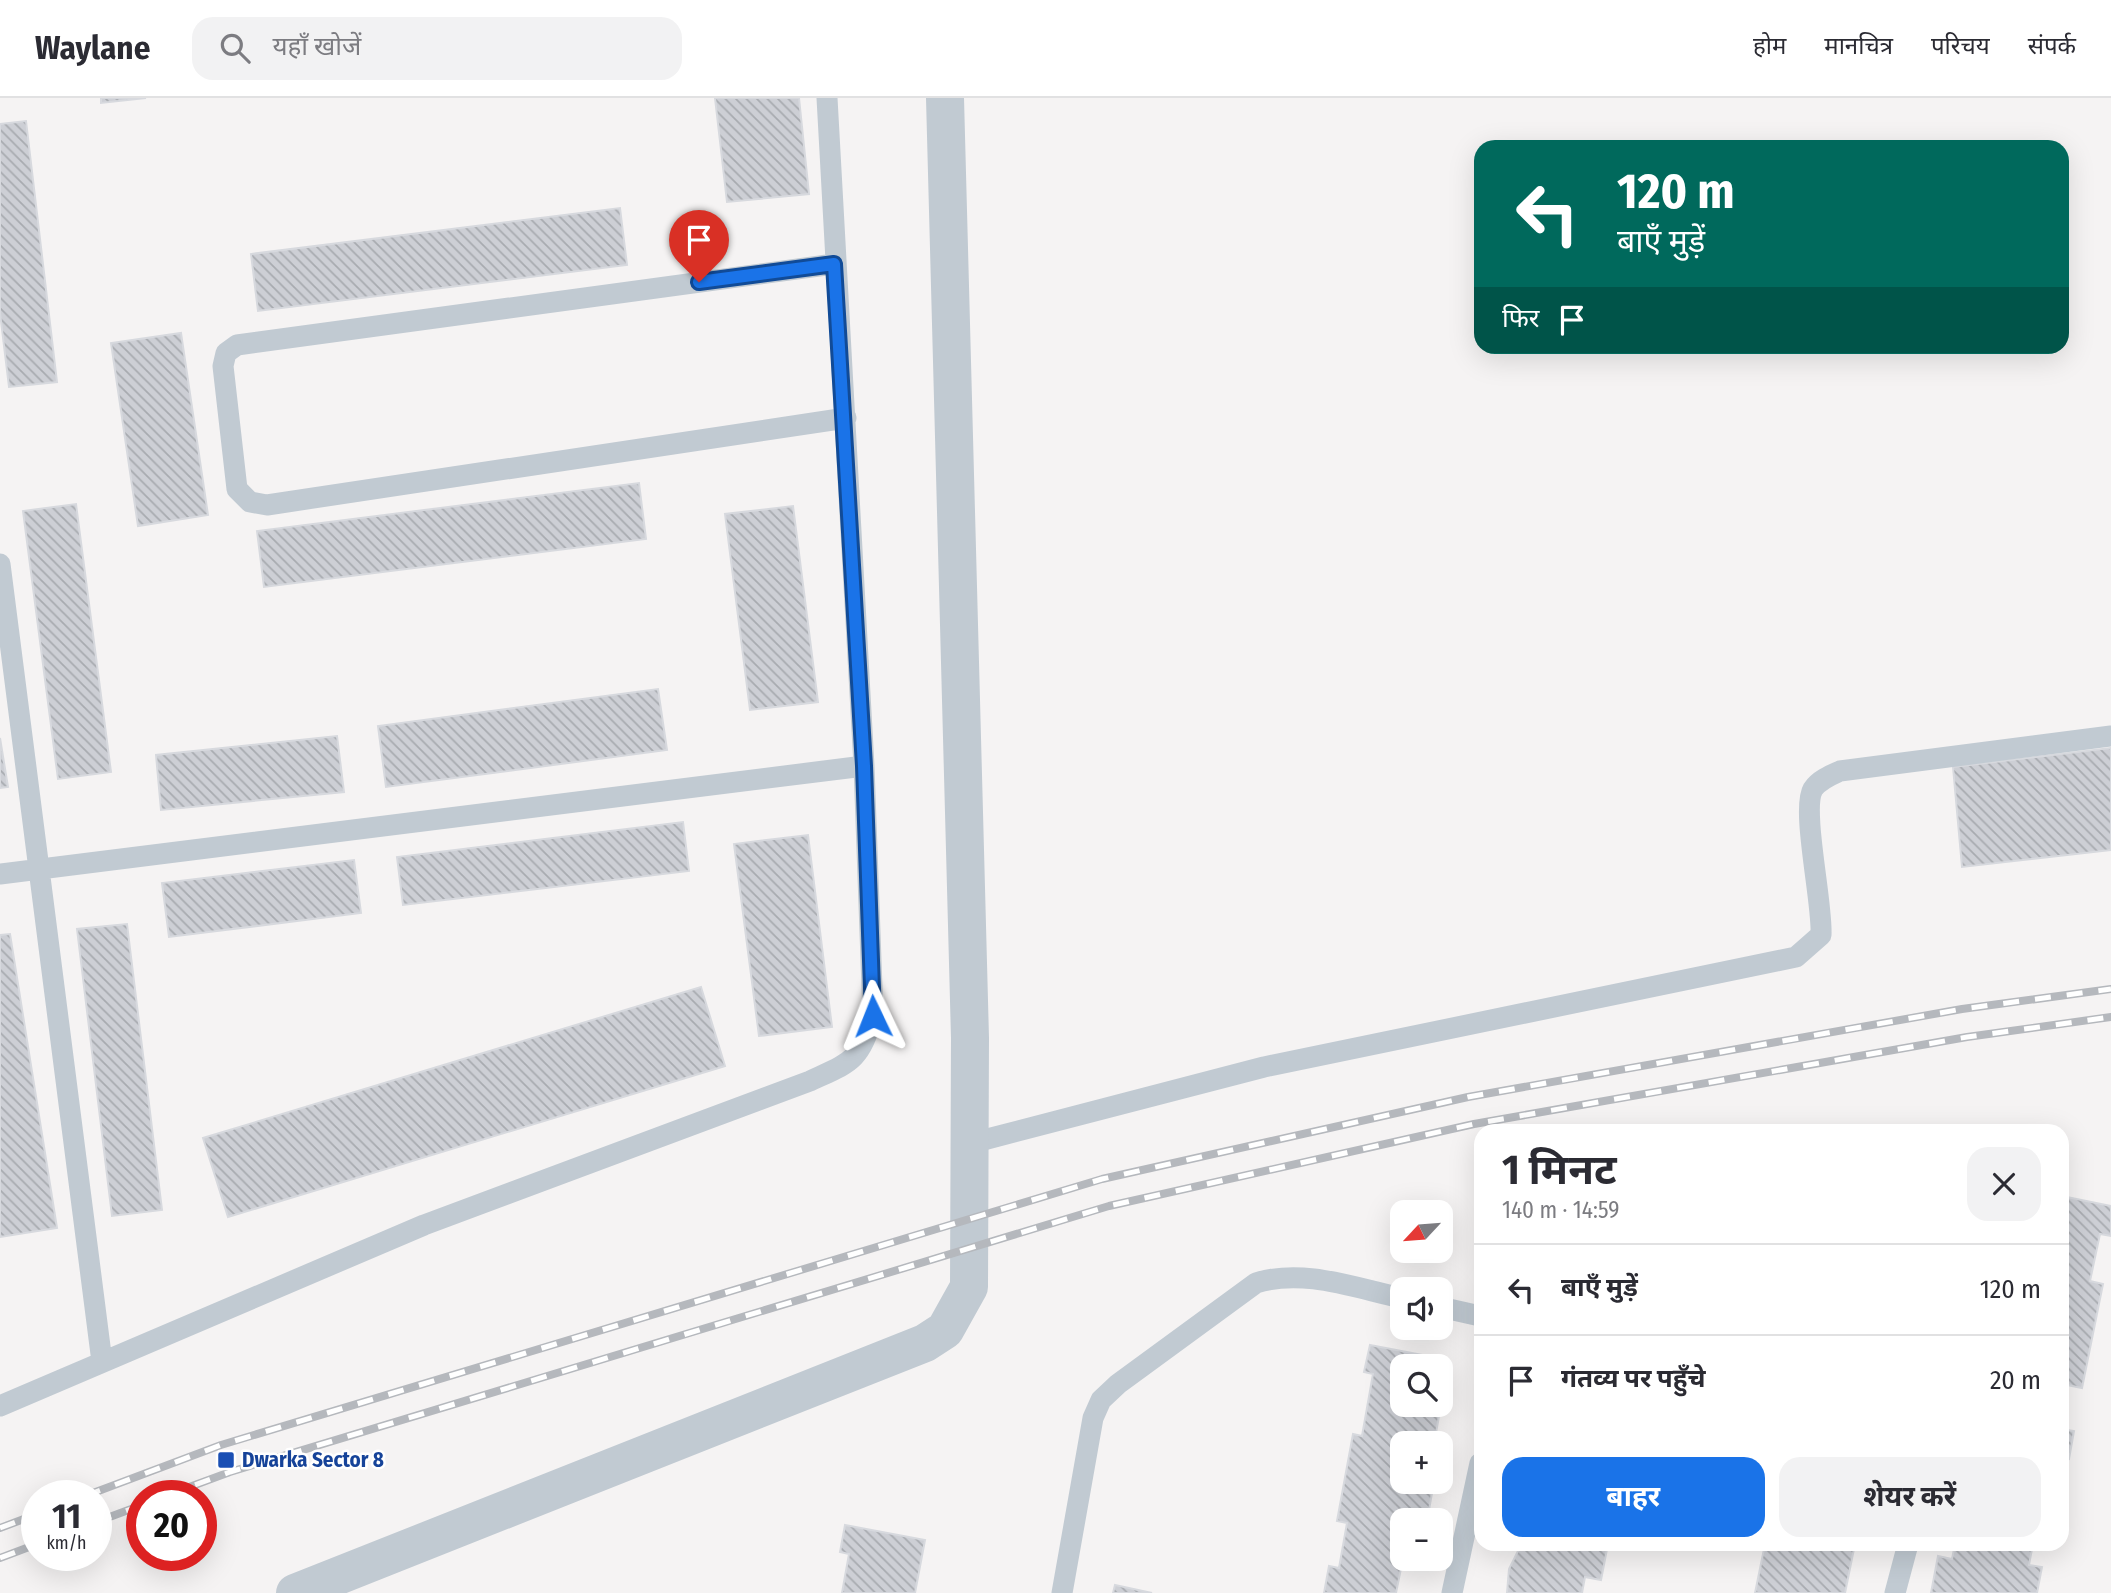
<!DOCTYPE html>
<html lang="hi">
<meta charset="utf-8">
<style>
body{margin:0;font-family:"Fira Sans Condensed","Noto Sans Devanagari",sans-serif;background:#f2f2f3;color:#2b2b33;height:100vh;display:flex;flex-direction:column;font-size:26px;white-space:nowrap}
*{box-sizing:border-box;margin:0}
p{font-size:23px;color:#7c7c81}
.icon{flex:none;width:38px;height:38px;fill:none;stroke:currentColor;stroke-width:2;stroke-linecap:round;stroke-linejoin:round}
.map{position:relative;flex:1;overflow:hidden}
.sheet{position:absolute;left:1474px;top:1026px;width:595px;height:427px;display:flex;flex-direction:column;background:#fff;border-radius:21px;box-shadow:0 7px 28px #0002}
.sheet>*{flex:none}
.banner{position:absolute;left:1474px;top:42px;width:595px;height:214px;border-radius:21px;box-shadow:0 7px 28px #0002;background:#00695c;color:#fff;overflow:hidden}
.needle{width:46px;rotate:244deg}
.controls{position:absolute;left:1390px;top:1102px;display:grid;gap:14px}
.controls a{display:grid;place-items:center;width:63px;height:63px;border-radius:14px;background:#fff;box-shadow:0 7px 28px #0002;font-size:35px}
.speed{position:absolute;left:21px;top:1382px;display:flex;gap:14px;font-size:35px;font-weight:700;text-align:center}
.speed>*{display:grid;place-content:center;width:91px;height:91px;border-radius:50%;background:#fff;box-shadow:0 7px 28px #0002;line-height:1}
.speed small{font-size:18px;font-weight:400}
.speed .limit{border:10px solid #d22;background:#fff;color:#111}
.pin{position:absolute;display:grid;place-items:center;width:60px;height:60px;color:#fff;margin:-72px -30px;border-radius:50% 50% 50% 0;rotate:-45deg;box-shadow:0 0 7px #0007}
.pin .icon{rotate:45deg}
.me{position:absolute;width:77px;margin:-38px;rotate:358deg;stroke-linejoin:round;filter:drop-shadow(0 0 5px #0008)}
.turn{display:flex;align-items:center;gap:24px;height:147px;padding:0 28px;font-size:32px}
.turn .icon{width:91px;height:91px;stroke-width:2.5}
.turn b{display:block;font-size:49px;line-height:60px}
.then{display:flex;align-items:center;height:66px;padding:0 28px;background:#0003;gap:14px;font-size:26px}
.round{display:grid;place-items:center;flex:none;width:74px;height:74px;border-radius:21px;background:#f2f2f3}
.head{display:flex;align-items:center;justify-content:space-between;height:119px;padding:0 28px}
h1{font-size:42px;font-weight:700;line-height:52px}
.action{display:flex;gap:14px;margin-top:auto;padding:14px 28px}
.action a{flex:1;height:80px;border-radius:21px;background:#1a73e8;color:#fff;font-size:28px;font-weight:700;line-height:80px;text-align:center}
.action a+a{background:#f2f2f3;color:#2b2b33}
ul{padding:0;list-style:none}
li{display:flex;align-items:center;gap:21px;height:91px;padding:0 28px;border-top:2px solid #e1e1e2}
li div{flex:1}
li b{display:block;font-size:26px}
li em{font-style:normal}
header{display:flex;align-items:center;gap:42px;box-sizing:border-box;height:98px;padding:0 35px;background:#fff;border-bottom:2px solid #e1e1e2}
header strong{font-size:33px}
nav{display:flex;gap:38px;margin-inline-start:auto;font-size:24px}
.search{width:490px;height:63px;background:#f2f2f3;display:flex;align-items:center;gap:18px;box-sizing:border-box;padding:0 24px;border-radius:21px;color:#7c7c81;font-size:26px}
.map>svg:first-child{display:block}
</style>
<header>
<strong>Waylane</strong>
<div class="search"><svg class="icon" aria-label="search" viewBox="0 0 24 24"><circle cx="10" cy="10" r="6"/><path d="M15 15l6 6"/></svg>यहाँ खोजें</div>
<nav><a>होम</a><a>मानचित्र</a><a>परिचय</a><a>संपर्क</a></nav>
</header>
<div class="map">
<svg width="2111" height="1495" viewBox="0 0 2111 1495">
<defs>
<pattern id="building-back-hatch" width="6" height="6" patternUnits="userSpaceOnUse" patternTransform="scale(1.75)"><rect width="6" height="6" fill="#cdcfd5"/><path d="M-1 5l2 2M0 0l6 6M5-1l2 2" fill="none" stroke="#a8abb0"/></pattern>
</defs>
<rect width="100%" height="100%" fill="#f5f3f3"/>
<!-- building -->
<path fill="url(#building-back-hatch)" stroke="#d7d9de" stroke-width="2" fill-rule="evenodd" d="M101 0H146L101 5Z
M715 0H799L809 96 727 104Z
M26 23 57 284 9 289 0 215V26Z
M620 110 627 167 258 213 251 156Z
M181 235 208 417 138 428 111 245Z
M639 385 646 441 264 489 257 433Z
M76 406 111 674 58 681 23 413Z
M793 408 818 604 750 612 725 416Z
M658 591 667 652 386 689 378 628Z
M337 638 344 694 161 712 156 657Z
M0 640 8 689 0 690Z
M2111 650V752L1962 769 1953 669Z
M683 724 689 773 403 807 397 759Z
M808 737 832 929 759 938 734 746Z
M354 762 361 815 169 839 162 785Z
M127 826 162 1112 112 1118 77 831Z
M10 836 57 1130 0 1139V837Z
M701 889 725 968 228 1119 203 1040Z
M2062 1098 2111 1108V1138L2100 1136 2090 1183 2103 1186 2082 1290 2067 1287 2062 1314Z
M1370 1247 1449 1262 1436 1335 1443 1336 1440 1349V1346H1402V1384H1434L1427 1423H1402L1403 1461 1396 1495H1324L1329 1468 1339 1470 1347 1425 1337 1423 1353 1336 1362 1338 1373 1276 1364 1274ZM1402 1269H1440V1307H1402Z
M2062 1331 2074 1333 2069 1361 2062 1359Z
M845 1427 925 1442 915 1495H842L849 1456 840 1454Z
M1516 1446H1608L1601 1482 1585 1479 1582 1495H1507L1509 1471 1521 1447Z
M1765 1446H1855L1845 1495H1755Z
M1955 1446H2033L2029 1467 2042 1469 2037 1495H1931L1938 1458 1952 1461Z
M1115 1487 1152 1495H1113Z"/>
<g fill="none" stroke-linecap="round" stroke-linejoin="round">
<!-- service -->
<path stroke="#c1cad2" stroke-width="21" d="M834 166 237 247 226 255 223 268 237 391 250 404 267 407 846 320
M0 466 102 1264
M0 776 864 668
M968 1046 1264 969 1796 859 1821 837C1823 806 1801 711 1813 691 1819 682 1831 677 1840 673L2111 638
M1440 1209 1480 1218
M0 1308 424 1127 810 983C851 964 859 964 873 918L864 668 827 0
M1062 1495 1093 1320 1101 1302 1118 1286 1256 1185C1303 1170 1355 1190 1402 1200
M1452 1495 1480 1365
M1895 1495 1908 1446"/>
<!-- tertiary -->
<path stroke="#c1cad2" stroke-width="38" d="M295 1495 925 1245 945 1232 969 1189 970 940 945 0"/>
<!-- rail casing -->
<g stroke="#b5b8bd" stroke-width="8">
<path id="rail" d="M85 1398 221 1347 1102 1081 1468 999 1962 911 2111 891
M165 1398 230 1374 1109 1108 1474 1026 1967 939 2111 919
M96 1424 142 1407
M0 1430 37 1416
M0 1460 37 1446"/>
</g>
<!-- rail -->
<use href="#rail" stroke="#fff" stroke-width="5" stroke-dasharray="16" stroke-linecap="butt"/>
</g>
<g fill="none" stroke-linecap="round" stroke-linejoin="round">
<!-- route casing -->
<g stroke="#114b97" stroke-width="18">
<path id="route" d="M699 184 834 166 864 668 873 918"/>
</g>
<!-- route -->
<use href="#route" stroke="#1a73e8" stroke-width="12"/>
</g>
<!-- markers -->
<rect fill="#1a4fb4" stroke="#fff" stroke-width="2.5" x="217" y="1353" width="18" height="18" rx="3.5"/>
<g text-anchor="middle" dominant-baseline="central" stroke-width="5" stroke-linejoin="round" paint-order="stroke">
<!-- transit labels -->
<g font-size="21" font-weight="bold" fill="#164399" stroke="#fff" text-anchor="start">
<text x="242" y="1362">Dwarka Sector 8</text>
</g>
</g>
</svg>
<div class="controls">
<a><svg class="needle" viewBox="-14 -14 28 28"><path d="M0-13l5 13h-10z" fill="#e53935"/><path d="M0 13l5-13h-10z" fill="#7c7c81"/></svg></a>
<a><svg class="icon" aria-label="sound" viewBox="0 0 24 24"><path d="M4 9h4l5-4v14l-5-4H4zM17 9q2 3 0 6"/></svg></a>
<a><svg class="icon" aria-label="search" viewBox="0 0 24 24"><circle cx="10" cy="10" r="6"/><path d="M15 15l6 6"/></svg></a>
<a>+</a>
<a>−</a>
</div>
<div class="speed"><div>11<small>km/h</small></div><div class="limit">20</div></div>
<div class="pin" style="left:699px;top:184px;background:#d93025"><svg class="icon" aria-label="arrive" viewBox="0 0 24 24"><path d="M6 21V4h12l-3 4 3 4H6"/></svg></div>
<svg class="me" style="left:873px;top:918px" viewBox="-20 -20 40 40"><path d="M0-17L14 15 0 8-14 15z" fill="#1a73e8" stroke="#fff" stroke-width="4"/></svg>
<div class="banner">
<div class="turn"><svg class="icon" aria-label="left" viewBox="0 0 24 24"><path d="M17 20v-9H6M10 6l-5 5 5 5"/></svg><div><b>120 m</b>बाएँ मुड़ें</div></div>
<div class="then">फिर<svg class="icon" aria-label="arrive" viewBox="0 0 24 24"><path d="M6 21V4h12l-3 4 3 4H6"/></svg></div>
</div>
<section class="sheet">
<div class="head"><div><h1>1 मिनट</h1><p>140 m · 14:59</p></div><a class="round"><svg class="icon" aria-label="close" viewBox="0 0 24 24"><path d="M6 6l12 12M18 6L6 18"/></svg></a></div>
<ul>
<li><svg class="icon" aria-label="left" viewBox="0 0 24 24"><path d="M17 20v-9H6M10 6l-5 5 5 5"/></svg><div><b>बाएँ मुड़ें</b></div><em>120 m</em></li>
<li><svg class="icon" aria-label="arrive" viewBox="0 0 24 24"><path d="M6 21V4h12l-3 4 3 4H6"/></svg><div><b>गंतव्य पर पहुँचे</b></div><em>20 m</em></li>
</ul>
<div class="action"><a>बाहर</a><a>शेयर करें</a></div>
</section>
</div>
